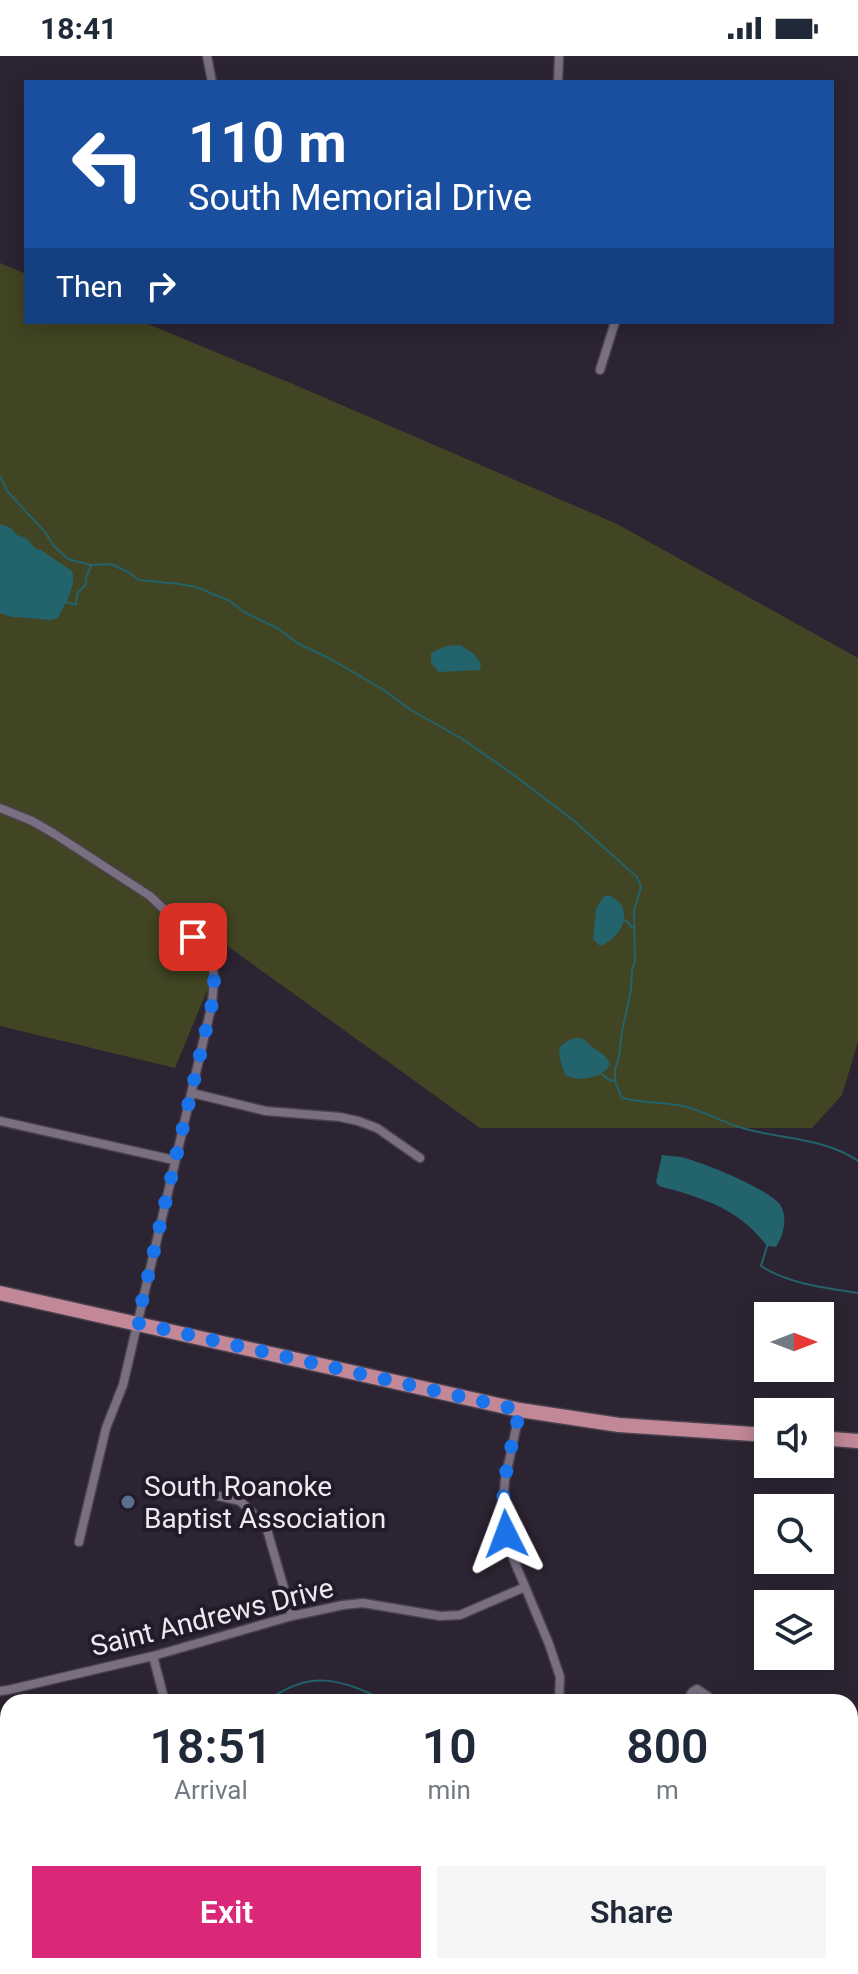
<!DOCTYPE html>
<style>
body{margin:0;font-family:Roboto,sans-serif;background:#f6f6f7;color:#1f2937;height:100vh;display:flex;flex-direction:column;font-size:30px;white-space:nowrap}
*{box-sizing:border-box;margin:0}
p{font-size:26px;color:#747a83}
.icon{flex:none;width:44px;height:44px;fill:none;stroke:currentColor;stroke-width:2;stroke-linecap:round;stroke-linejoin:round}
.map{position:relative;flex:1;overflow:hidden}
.sheet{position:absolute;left:0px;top:1638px;width:858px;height:280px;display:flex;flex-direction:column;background:#fff;border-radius:24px 24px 0 0;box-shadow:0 4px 20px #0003}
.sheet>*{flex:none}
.banner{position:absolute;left:24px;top:24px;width:810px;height:244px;border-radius:0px;box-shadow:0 4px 20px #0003;background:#1a4fa0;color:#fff;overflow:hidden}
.needle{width:52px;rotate:90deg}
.fabs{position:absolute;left:754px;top:1246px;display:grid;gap:16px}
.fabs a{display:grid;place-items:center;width:80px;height:80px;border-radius:0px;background:#fff;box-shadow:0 4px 20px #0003;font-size:40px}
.pin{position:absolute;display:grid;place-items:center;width:68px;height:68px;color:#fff;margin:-34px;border-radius:16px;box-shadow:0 4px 12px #0006}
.me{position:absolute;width:88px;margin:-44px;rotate:357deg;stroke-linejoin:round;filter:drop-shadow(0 0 6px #0008)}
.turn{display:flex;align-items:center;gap:28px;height:168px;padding:0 32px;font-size:36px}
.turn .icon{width:104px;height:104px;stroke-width:2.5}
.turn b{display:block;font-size:56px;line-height:68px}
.then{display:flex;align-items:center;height:76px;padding:0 32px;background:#0003;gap:16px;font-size:30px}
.eta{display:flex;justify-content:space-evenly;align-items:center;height:136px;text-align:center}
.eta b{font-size:48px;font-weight:600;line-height:56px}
.primary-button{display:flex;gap:16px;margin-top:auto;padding:16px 32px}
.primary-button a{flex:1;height:92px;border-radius:0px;background:#db2777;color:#fff;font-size:32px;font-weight:600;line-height:92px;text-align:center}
.primary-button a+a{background:#f6f6f7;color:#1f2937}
.status{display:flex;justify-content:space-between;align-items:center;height:56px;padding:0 40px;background:#fff;direction:ltr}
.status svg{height:22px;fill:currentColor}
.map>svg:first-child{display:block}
</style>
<div class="status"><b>18:41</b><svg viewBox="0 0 49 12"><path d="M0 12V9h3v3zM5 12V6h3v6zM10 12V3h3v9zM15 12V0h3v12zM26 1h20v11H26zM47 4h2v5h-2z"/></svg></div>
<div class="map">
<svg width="858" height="1918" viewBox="0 0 858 1918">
<rect width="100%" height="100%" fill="#2d2433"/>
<!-- green -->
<path fill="#414523" d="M0 207 26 218V266H143L293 328 617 468 858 602V986L842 1039 812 1072H480L226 889 175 1012 0 970Z"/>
<!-- water -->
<path fill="#22636c" d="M0 468 11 472 17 479 26 482 36 493 41 494 72 515C77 530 65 548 58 562 47 566 40 562 29 562 18 561 10 562 0 557Z
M460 589 473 597 481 608 480 614 439 616 431 607V597L446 590Z
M609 839C636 851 623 882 600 890L593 883 596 853 603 841Z
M575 982C586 982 585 985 592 991 601 997 606 998 610 1009 601 1023 579 1026 565 1019L559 1000 560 991 567 985Z
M662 1099C668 1100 675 1100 681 1101 702 1106 770 1133 781 1150 788 1162 783 1181 776 1191L767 1190C738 1152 703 1142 659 1130L656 1126Z"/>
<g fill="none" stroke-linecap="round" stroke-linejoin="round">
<!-- stream -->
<path stroke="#22636c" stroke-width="2" d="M0 420 7 435 45 476 53 489 68 503 91 509 111 508 128 516 139 524 179 528 196 531 230 545 244 556 279 573 297 587 329 602 382 633 411 654 464 684 514 719 573 764 637 821 641 831 634 855 635 905 632 914 631 933 622 976 619 1000 615 1014V1025L622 1042C642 1047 663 1046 683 1050 705 1055 725 1068 746 1073 782 1083 828 1083 858 1105
M66 546 76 549 77 538 86 528V522L91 510
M622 865 625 864 633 872
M602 1018 609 1024 613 1025
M767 1190 761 1210C789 1228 825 1232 858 1237
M266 1646C310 1612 341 1623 388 1646
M850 1885 858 1887"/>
<!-- street casing -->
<g stroke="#49424e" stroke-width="11">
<path id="street" d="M207 0 212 26
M558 26 559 0
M600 314 615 266
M0 752 32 765 53 777 150 840 203 891 208 898 212 908 214 921 212 948 123 1329 106 1372 79 1486
M192 1037 266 1055 340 1061 358 1065 377 1072 420 1102
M0 1065 174 1104
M520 1354 505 1424 502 1460 510 1495 549 1588 560 1621 559 1646
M171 1429 240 1445 266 1470 292 1560
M153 1600 165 1646
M0 1635 8 1634 153 1600 292 1560 343 1549 363 1547 440 1560 460 1559 525 1531
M690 1646C689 1639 691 1636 697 1633L709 1641V1646
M0 1809 8 1810
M370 1910 373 1912 375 1918
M116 1918 117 1910
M495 1918 497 1910
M627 1918V1910"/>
</g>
<!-- primary casing -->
<g stroke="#49424e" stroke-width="17">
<path id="primary" d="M0 1237 520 1354 619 1369 768 1379
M820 1382 858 1385"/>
</g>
<!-- street -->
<use href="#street" stroke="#796f81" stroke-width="8"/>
<!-- primary -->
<use href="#primary" stroke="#c28898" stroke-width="14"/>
</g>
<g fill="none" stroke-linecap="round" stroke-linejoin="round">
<!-- route -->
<path stroke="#1a73e8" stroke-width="14" stroke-dasharray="0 25.2" d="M193 881C216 903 216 918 212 948L137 1267 520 1354C511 1394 497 1437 506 1478"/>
</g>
<!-- markers -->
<circle fill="#5c6f8a" stroke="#231a29" stroke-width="3" cx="128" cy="1446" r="8"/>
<g text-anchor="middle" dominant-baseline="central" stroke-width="8" stroke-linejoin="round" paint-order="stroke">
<!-- poi labels -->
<g font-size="28" fill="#eee8f2" stroke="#231a29" text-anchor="start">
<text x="144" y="1430">South Roanoke<tspan x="144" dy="32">Baptist Association</tspan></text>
</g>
<!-- street labels -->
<g font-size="28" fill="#eee8f2" stroke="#231a29">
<text transform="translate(212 1561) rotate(-14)">Saint Andrews Drive</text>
</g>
</g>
</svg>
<div class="fabs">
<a><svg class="needle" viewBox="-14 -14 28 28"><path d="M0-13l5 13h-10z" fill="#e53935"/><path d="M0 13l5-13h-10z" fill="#747a83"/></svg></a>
<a><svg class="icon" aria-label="sound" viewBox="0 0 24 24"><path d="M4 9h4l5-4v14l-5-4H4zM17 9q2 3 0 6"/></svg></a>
<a><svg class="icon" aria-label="search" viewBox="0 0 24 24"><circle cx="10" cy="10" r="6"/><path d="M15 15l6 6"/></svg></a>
<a><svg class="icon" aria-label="layers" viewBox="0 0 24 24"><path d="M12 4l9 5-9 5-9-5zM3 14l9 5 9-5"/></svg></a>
</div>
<div class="pin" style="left:193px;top:881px;background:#d93025"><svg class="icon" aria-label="arrive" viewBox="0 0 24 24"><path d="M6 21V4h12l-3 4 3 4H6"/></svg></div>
<svg class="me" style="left:506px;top:1478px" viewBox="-20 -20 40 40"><path d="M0-17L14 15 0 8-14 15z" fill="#1a73e8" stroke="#fff" stroke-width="4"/></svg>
<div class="banner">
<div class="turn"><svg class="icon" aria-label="left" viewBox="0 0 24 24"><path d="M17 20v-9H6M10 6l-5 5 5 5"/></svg><div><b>110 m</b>South Memorial Drive</div></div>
<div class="then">Then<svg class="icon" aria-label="right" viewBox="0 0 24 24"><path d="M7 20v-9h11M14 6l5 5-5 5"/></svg></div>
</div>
<section class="sheet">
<div class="eta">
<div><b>18:51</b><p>Arrival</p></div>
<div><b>10</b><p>min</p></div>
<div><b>800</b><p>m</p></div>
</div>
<div class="primary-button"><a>Exit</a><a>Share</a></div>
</section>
</div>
